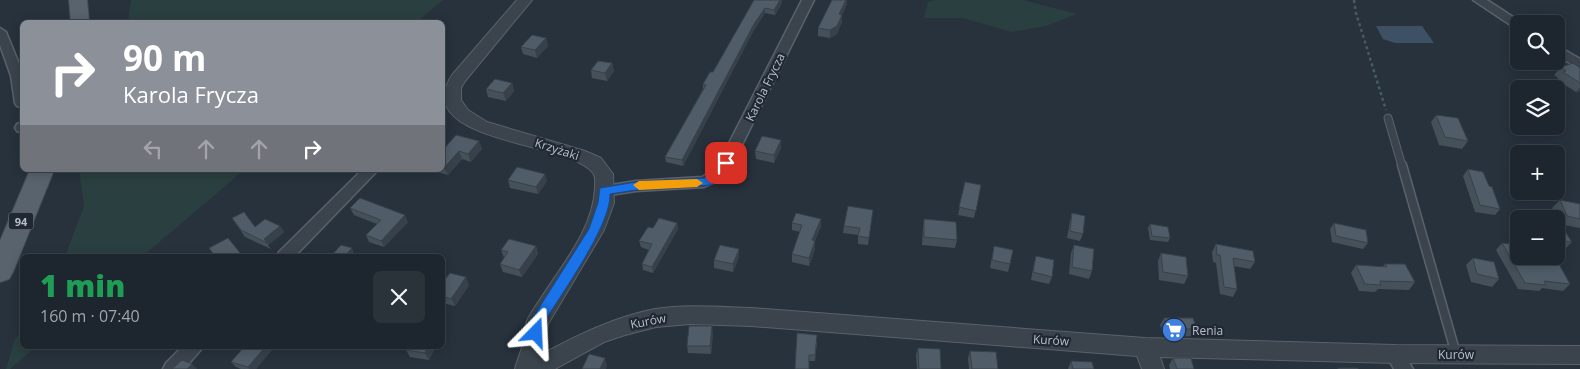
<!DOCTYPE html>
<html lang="pl">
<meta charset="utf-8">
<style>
body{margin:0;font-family:"Open Sans",sans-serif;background:#2a323a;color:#f1f3f6;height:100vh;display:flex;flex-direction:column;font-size:19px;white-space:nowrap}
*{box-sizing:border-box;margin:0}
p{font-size:16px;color:#a0a5aa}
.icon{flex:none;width:28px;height:28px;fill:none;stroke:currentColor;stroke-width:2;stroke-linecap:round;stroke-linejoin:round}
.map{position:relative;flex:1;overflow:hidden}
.sheet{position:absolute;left:20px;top:254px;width:425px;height:95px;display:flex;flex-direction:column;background:#1d262e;border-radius:8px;box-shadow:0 2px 12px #0003,0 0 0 1px #3b434a}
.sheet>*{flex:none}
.guide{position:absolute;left:20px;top:20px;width:425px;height:152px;border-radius:8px;box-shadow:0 2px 12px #0003,0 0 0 1px #3b434a;background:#8c9099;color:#fff;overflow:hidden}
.fabs{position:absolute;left:1510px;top:15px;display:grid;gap:10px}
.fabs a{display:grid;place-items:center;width:55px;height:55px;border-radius:8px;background:#1d262e;box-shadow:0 2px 12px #0003,0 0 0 1px #3b434a;font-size:25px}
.pin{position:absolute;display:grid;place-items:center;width:42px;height:42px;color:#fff;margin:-21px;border-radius:10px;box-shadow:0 2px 8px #0006}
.me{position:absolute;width:55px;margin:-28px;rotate:21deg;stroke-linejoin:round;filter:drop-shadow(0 0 4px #0008)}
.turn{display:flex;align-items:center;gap:18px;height:105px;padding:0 20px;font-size:22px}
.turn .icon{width:65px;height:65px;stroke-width:2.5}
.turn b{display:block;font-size:35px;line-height:42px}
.lanes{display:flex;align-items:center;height:48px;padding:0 20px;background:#0003;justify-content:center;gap:25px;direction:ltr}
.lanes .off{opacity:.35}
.round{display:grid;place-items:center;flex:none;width:52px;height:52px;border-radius:8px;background:#2a323a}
.overview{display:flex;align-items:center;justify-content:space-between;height:85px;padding:0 20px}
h1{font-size:30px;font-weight:800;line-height:38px;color:#1e9e55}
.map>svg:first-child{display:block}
</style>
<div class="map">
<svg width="1580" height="369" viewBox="0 0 1580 369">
<rect width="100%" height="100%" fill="#27323d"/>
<!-- green -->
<path fill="#2a3f3f" d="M131 0H443L417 22H128Z
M935 0H1023L1077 14 1046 26 1012 32 963 18H924L928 2Z
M79 170H244L143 256H65L84 206Z
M22 331V346H37L10 369H6L15 339Z"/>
<!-- water -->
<path fill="#3e5164" d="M1376 26H1422L1434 43H1395L1383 39Z"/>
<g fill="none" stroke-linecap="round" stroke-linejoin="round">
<!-- service-far1 casing -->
<g stroke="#59626b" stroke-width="9">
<path id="service-far1" d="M1388 118 1402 166"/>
</g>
<!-- service casing -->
<g stroke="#59626b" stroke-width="11">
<path id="service" d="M1402 165 1456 354"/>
</g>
<!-- minor casing -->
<g stroke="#59626b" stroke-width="3">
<path id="minor" d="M802 0H814L733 163 720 180 704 187 636 191 604 196 599 195 596 191 599 187 636 181 702 177 709 173 720 161Z
M1473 0H1487L1524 24H1519V29L1515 28Z
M0 28 6 32 22 71V107L17 106 15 103 11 76 0 45Z
M1556 45 1580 59V69L1556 55Z
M22 122V133L17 131 15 128 17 124Z
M362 170H378L295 256H277L279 252Z
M183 346H204L184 369H163L166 363Z
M1395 346 1401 349 1413 369H1394L1386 354 1389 349Z"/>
</g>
<!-- tertiary casing -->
<g stroke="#59626b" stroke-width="2">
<path id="tertiary" d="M517 0H532L465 81 461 88V100L468 110 487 122 585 151 601 158 613 174 614 203 604 230 548 324 542 354C578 335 614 317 655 309 687 304 719 307 751 308L1145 338 1395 345 1580 346V364L1395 363 1160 357 1164 369H1142L1137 356 751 326 690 324 656 327 625 335 604 342 555 369H515C517 361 521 352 523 344 525 336 524 328 527 321 530 313 536 306 541 298 562 265 594 228 595 187 595 182 596 177 593 173 570 141 408 143 452 75Z"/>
</g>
<!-- primary casing -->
<g stroke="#444d57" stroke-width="2">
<path id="primary" d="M69 0H87L89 22H71Z
M30 170H54L13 272 9 279 0 282V241Z"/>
</g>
<!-- path -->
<path stroke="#495c5d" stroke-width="2.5" stroke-dasharray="3 3" stroke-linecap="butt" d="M1354 0 1356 13 1386 110"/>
<!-- service-far1 -->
<use href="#service-far1" stroke="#3b444d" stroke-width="7"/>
<!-- service -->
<use href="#service" stroke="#3b444d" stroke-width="8"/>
<!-- minor -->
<use href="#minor" fill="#3b444d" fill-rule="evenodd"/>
<!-- tertiary -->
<use href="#tertiary" fill="#3b444d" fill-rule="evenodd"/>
<!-- primary -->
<use href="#primary" fill="#59636d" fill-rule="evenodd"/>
</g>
<!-- wall -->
<path fill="#455059" d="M754 0 782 3 775 15 765 13 754 30 683 166 666 162 665 157 703 89V84L713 72Z
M847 4 842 15V22L837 34 830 38 818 36V28Z
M546 38 548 46 537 58 523 54 521 47Z
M612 63 614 71 607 81 592 78 591 70Z
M1561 67 1580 68V91L1576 92 1557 80 1558 78 1554 75Z
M512 83 514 91 506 101 488 97 486 89Z
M1436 115 1468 141 1462 149 1439 145 1431 122Z
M781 140V148L774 163 756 159 755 151Z
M479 141 482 149 471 162 462 159 448 175 434 171 433 170H442V151Z
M1468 169 1489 186 1500 209 1495 215 1475 212 1463 176Z
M508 180 547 181 538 194 510 188Z
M965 182 981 185 974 218 958 215Z
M1560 200 1580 219V228L1559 224 1552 208Z
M350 208 408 222 384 247 369 242 366 235 377 224 354 215Z
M873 210 868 245 858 244V235L843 233 844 226Z
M1072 213 1083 234 1080 241 1067 238 1070 221Z
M232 218 255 227 280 226 284 232 268 245 271 249 245 237Z
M924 219 957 240 955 248 922 245 923 227Z
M677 223 678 229 653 273 643 270 642 264 649 250 641 247 639 241 653 228Z
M792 223 821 226 815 241V249L809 266 792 262V254L800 232 792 230Z
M1334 223 1368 243 1363 249 1332 242 1330 229Z
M1150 224 1170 238 1168 242 1150 240 1148 228Z
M1556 229 1572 242 1564 250 1556 249Z
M1502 243 1531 260 1570 284 1563 291 1542 288 1539 291 1518 289 1496 250Z
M1216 244 1255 262 1250 269 1234 266 1237 289 1233 297 1220 294 1216 263 1213 262 1212 252Z
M1074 245 1092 271 1089 279 1069 274 1071 253Z
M536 246 538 254 522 277 503 272 500 264 504 258 501 250Z
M994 246 1010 264 1008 272 990 268Z
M739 249V257L733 272 714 268V260Z
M1161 253 1188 276 1184 284 1159 280 1158 261Z
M1036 256 1052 277 1049 284 1031 280 1034 263Z
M1473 258 1499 279 1492 287 1471 282 1466 265Z
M1385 264 1415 282 1409 290 1378 289 1375 292 1359 291 1351 273 1356 265 1382 267Z
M442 283 469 285 455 306 442 303Z
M1164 318 1197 329 1193 336 1164 337 1160 325Z
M713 333 711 354 688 353 687 346Z
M817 341 815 361H809L795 369Z
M245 346H275L256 369H241L236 367 231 362Z
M408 346H436L429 360 410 357 406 350Z
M918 348 941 369H917L916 355Z
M970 351 998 369H969L968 358Z
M1173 358 1194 369H1170L1169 365Z
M1071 361 1094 369H1068Z"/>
<!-- shaded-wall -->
<path fill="#384149" d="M780 0H782V3L775 15 774 10Z
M846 0H847V4L839 22V14Z
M765 8V13L754 30 683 166 682 160 754 24Z
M842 15V22L837 34 830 38V30Z
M546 38 548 46 537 58 535 50Z
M612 63 614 71 607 81 605 73Z
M512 83 514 91 506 101 503 93Z
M1580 87V91L1576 92Z
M781 140V148L774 163V155Z
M479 141 482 149 471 162 468 154Z
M459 151 462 159 448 175 444 168Z
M545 174 547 181 538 194 536 187Z
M405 215 408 222 384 247 381 241Z
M821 219V226L812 248V240Z
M677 223 678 229 653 273 652 267Z
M280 226 284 232 268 245 264 239Z
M815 241V249L809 266V258Z
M536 246 538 254 522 277 519 270Z
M352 248 354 252 351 256H345Z
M739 249V257L733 272V264Z
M466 277 469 285 455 306 451 299Z
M712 326 713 333 711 354 710 346Z
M266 346H275L256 369H249L248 367Z
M428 346H436L429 360 425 353Z
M605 358 607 365 606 369H600Z
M192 364 197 369H187Z"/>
<!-- building -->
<path fill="#505d68" stroke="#384149" d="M754 0H780L774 10 765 8 754 24 682 160 665 157 706 85 703 84 710 72H713Z
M832 0H846L839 14 842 15 837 26 830 30 818 28Z
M532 35 546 38 535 50 521 47Z
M598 61 612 63 605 73 591 70Z
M1573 63 1580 68V83L1563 72 1566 71 1561 67Z
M495 79 512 83 503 93 486 89Z
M1436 115 1458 118 1468 141 1445 137Z
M456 135 479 141 468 154 459 151 444 168 442 167V151Z
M762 136 781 140 774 155 755 151Z
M517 167 545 174 536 187 508 180Z
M1468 169 1483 172 1489 186 1492 187 1500 209 1480 205Z
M965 182 981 185 976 211 959 207Z
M360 198 405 215 381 241 366 235 381 220 350 208Z
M1560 200 1580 204V219L1567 216Z
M848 206 873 210 869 238 858 236 860 228 844 226Z
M244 212 255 227 265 219 280 226 264 239 267 243 241 230 232 218Z
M796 213 821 219 812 240 815 241 809 258 792 254 802 225 792 223Z
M1072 213 1085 216 1083 234 1070 231Z
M659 218 677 223 652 267 642 264 652 244 639 241 648 227 653 228Z
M924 219 956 222 957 240 924 237Z
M1334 223 1366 230 1368 243 1336 236Z
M1150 224 1168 227 1170 238 1152 236Z
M1556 229 1564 230 1572 242 1556 240Z
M228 238 241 254 238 256H215L209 248Z
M509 239 536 246 519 270 500 264 508 252 501 250Z
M1502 243 1519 245V256H1529L1531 260 1559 264 1570 284 1544 281 1546 285 1525 283Z
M1216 244 1253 251 1255 262 1233 258 1237 289 1224 287 1220 255H1217Z
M341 245 352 248 345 256H331Z
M720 245 739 249 733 264 714 260Z
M1074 245 1094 249 1092 271 1072 267Z
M994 246 1013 250 1010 264 992 260Z
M1161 253 1186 257 1188 276 1163 272Z
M1036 256 1054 260 1052 277 1033 272Z
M1473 258 1494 262 1499 279 1477 274Z
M1385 264H1405L1415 282 1380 281 1381 285 1365 284 1356 265 1387 267Z
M450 273 466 277 451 299 442 296V283Z
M1164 318H1193L1197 329H1168Z
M689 326H712L710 346H687Z
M797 333 817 335 815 355H809V369H795Z
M245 346H266L248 367 231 362Z
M408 346H428L425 353 406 350Z
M918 348 940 349 941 369H919Z
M970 351 996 352 998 369H972Z
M589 354 605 358 600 369H582Z
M1173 358H1191L1194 369H1177Z
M182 360 192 364 187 369H172Z
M1071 361 1092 362 1094 369H1073Z
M1338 368H1358V369H1338Z"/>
<!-- route -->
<path fill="#1a73e8" stroke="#114b97" d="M726 159 732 163 720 180 711 185 636 190 610 194C611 226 561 294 543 324L540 337 536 339 531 337 529 333 532 319 589 229 598 203 600 188 636 182 705 178C714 173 717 162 726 159Z"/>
<!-- slow -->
<path fill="#f59e0b" d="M697 179 703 183 697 187 639 190 633 185 639 181Z"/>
<!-- icons -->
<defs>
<g id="supermarket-disc" transform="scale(1.25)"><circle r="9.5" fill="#3f7fe0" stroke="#202933"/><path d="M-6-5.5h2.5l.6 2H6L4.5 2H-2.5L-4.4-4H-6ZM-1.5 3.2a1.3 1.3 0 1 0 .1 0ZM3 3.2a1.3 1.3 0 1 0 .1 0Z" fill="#fff"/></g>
</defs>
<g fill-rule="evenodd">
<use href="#supermarket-disc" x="1174" y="330"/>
</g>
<g text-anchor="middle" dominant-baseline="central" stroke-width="4.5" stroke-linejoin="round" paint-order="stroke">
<!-- shield labels -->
<rect fill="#202933" stroke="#8a929b" stroke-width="1" x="8.5" y="212.5" width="25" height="17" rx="4"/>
<g font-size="11" font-weight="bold" fill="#b7bfc8">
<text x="21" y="221">94</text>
</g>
<!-- street labels -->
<g font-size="12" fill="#b7bfc8" stroke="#202933">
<text transform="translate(765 87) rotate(-64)">Karola Frycza</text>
<text transform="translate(557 149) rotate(18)">Krzyżaki</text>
<text transform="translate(648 321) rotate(-11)">Kurów</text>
<text transform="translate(1051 340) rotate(4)">Kurów</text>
<text x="1456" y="354">Kurów</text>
</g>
<!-- poi labels -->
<g font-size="12" fill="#b7bfc8" stroke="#202933" text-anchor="start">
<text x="1192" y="330">Renia</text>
</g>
</g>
</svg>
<div class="fabs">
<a><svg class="icon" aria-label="search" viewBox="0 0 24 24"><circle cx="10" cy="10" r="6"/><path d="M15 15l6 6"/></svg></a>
<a><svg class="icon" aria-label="layers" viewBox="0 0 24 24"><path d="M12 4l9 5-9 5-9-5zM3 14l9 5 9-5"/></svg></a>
<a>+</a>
<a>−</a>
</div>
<div class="pin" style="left:726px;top:163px;background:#d93025"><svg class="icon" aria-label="arrive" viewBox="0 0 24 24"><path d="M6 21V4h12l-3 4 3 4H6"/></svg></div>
<svg class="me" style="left:536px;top:333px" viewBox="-20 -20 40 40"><path d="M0-17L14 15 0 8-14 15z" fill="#1a73e8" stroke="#fff" stroke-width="4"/></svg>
<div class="guide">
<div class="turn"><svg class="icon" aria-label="right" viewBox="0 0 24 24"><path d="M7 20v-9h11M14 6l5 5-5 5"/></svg><div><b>90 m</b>Karola Frycza</div></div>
<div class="lanes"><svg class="icon off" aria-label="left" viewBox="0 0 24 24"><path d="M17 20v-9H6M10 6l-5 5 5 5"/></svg><svg class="icon off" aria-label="ahead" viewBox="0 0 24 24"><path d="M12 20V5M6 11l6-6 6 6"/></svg><svg class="icon off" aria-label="ahead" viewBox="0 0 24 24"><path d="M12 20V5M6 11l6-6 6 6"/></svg><svg class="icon" aria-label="right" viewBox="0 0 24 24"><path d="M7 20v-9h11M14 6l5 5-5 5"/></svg></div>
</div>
<section class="sheet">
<div class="overview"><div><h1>1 min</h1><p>160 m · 07:40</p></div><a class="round"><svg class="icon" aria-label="close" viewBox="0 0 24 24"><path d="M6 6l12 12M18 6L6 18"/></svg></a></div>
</section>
</div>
